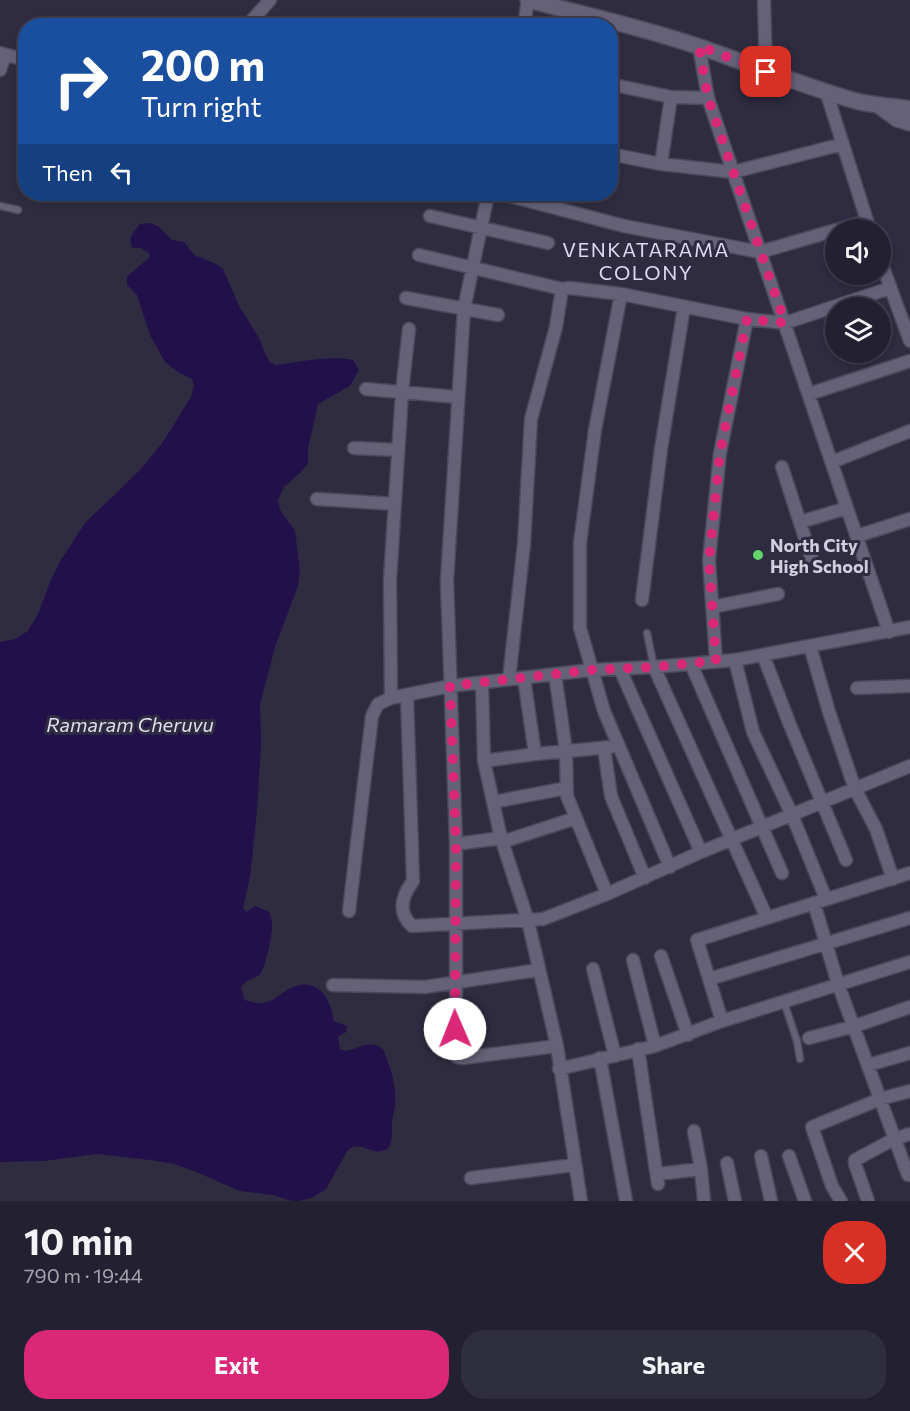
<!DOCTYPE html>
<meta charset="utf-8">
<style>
body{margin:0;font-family:Commissioner,sans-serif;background:#2f2e3d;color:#f1f3f6;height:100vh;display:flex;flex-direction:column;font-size:22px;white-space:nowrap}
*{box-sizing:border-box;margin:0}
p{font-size:20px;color:#a3a3ab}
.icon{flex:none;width:33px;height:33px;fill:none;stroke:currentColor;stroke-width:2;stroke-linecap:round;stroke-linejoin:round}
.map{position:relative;height:1201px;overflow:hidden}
.sheet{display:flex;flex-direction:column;background:#232131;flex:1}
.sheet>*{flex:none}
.guide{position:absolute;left:18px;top:18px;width:600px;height:183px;border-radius:24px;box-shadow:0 3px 9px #0003,0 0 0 2px #403e4d;background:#1a4fa0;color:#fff;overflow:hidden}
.buttons{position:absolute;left:825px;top:219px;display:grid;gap:12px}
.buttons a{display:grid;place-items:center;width:66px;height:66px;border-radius:50%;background:#232131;box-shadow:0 3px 9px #0003,0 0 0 2px #403e4d;font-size:30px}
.pin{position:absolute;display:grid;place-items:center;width:51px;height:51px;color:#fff;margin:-26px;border-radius:12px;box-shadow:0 3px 9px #0006}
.me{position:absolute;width:66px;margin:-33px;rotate:359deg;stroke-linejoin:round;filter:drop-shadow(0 0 4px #0008)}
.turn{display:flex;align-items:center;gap:21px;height:126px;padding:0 24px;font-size:27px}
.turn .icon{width:78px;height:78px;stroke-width:2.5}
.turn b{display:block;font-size:42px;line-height:51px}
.then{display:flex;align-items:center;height:57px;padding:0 24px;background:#0003;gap:12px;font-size:22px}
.round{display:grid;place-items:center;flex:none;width:63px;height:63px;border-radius:24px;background:#2f2e3d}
.overview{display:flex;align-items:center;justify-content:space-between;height:102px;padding:0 24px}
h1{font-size:36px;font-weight:700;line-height:45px}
.button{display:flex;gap:12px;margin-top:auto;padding:12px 24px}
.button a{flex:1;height:69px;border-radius:24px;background:#db2777;color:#fff;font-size:24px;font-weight:700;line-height:69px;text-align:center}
.button a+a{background:#2f2e3d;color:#f1f3f6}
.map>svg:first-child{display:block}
</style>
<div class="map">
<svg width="910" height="1201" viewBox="0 0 910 1201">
<rect width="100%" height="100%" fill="#2f2c41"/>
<!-- water -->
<path fill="#211049" d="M150 223 158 226 172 240 184 242 194 255 216 264 223 269 239 306 259 338 266 356 270 362 276 365C301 362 328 355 353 360L359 370 350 386 318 404 308 448V463L301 472 284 487 278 500 280 510 295 531 300 571 298 586 275 647 260 704 261 744 257 811 250 877 243 908 246 912 256 906 269 912C270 914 272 920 272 922 273 931 266 967 260 974 254 980 245 979 241 988L245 1000C273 1010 275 993 296 986 319 978 333 1002 333 1021L347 1026 346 1032 338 1037 340 1049 346 1051C360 1048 369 1039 383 1049 390 1066 397 1086 395 1104 395 1110 392 1116 392 1123 391 1132 395 1149 382 1151 368 1154 360 1139 347 1151L326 1189 311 1198 298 1201 288 1200 273 1195 240 1191 194 1171 174 1164 150 1160 97 1154 43 1161 0 1162V642L15 639 28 631 38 614 50 582 61 560 85 523 141 469 163 442 191 397 194 385 192 379 178 372 165 362 150 335 137 295 127 285V277L150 257 149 253 141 248H133C127 238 134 232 140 224Z"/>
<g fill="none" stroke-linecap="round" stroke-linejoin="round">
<!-- lane casing -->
<g stroke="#4b485a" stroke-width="9">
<path id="lane" d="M0 206 18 210
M647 633 654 667
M784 1002 797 1041 800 1059"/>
</g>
<!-- street casing -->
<g stroke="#4b485a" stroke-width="15">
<path id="street" d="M764 0 766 72
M247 26 270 0
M524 26 528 0
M699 46 708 98 889 632
M0 53 26 60
M0 70 5 55
M610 84 671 97 708 98
M826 91 870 230
M610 154 661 164 733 172 843 144
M661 164 671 97
M488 194 464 309 447 581 456 844 501 838
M502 194 624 226 760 252 836 230
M430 216 548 243
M837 230 867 221
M419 255 562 289
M880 259 910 341
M621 294 595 430 580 543V628L604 711 670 867
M406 298 498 315
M366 389 457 397
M809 394 910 361
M354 448 398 450
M832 462 910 431
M782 467 814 566
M317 499 395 504
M800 522 847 508
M857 536 910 519
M642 600 661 449 684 307
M712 607 778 594
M810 646 829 712 855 789 876 829 893 879
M763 655 790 725 846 860
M735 660 753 732 792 815 826 899
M716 661 709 560 720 453 747 319
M691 664 782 873
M654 667 767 918
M620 669 701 852
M555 674 566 751 567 796 607 894
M524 678 535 754
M509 679 524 544 531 419 556 327 562 289 570 288 621 294 747 319 785 323 890 288
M482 683 484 761 501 838 528 921 557 1046 581 1201
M857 688 910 686
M407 695 413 881C402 896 397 912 412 926L543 919 607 894 701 852 910 766
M391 698 390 580 402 392 409 329
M604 748 611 796 645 878
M484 761 535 754 611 747
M493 802 567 788
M502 842 576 818
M456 844V1053L457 1057 462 1058 557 1046
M814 903 838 984 908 1175
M349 911 372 716 378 704 391 698 450 686 591 670 654 667 735 660 910 627
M661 956 688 1035
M633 960 655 1046
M593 969 615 1056
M709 979 910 918
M333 985 425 987 538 970
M722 1021 697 940 910 873
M809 1038 855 1026 910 1007
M638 1049 658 1184
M600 1058 626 1201
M868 1065 910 1053
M559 1069 655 1046 722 1021 910 962
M694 1131 701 1169 704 1201
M761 1156 771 1201
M789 1156 805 1201
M727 1163 735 1201
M657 1174 701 1169
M471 1178 574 1165
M841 1201 832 1186 812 1127 880 1099 910 1091
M868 1201 855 1164V1160L894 1139 910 1134"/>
</g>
<!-- secondary casing -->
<g stroke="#4b485a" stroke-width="18">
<path id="secondary" d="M528 0C586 15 645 28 700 47 752 65 803 86 856 101 874 106 892 105 910 109
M879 106 897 119 910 123"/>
</g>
<!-- lane -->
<use href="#lane" stroke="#646179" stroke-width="6"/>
<!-- street -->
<use href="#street" stroke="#646179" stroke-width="12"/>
<!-- secondary -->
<use href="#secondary" stroke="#646179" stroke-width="15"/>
</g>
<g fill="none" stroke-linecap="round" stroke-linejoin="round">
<!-- route -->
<path stroke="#db2777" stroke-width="10" stroke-dasharray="0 18" d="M455 1029 456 844 450 686 591 670 654 667 716 661 709 560 720 453 747 319 785 323 708 98 699 46 766 72"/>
</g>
<!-- markers -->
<circle fill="#62d469" stroke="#2f2c41" stroke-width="2" cx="758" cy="555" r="6"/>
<g text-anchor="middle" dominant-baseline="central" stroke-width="6" stroke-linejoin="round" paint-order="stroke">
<!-- poi labels -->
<g font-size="18" font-weight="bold" fill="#d1cfdd" stroke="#2f2c41" text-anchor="start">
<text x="770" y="545">North City<tspan x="770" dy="21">High School</tspan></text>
</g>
<!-- neighbourhood labels -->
<g font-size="20" letter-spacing="1.5" fill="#dcd9f5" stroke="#2f2c41">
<text x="646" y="249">VENKATARAMA<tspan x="646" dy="23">COLONY</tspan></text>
</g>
<!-- water labels -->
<g font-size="20" font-style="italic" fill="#dfddf0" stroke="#2f2c41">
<text x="130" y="724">Ramaram Cheruvu</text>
</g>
</g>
</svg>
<div class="buttons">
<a><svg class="icon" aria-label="sound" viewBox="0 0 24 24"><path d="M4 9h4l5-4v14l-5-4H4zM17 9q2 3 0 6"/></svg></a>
<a><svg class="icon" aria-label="layers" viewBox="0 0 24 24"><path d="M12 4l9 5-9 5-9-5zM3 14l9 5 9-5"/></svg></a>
</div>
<div class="pin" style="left:766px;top:72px;background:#d93025"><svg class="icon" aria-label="arrive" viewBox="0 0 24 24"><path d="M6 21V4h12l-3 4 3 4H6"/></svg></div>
<svg class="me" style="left:455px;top:1029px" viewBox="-20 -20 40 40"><circle r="19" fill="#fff"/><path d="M0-13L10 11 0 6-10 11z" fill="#db2777"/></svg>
<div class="guide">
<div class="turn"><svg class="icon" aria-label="right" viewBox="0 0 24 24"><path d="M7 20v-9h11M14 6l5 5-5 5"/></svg><div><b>200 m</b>Turn right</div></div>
<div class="then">Then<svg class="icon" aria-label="left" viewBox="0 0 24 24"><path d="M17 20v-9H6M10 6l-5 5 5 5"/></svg></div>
</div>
</div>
<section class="sheet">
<div class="overview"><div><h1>10 min</h1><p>790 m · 19:44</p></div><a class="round" style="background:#d93025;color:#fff"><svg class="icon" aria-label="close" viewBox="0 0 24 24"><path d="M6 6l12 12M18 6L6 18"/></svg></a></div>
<div class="button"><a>Exit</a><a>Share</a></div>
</section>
